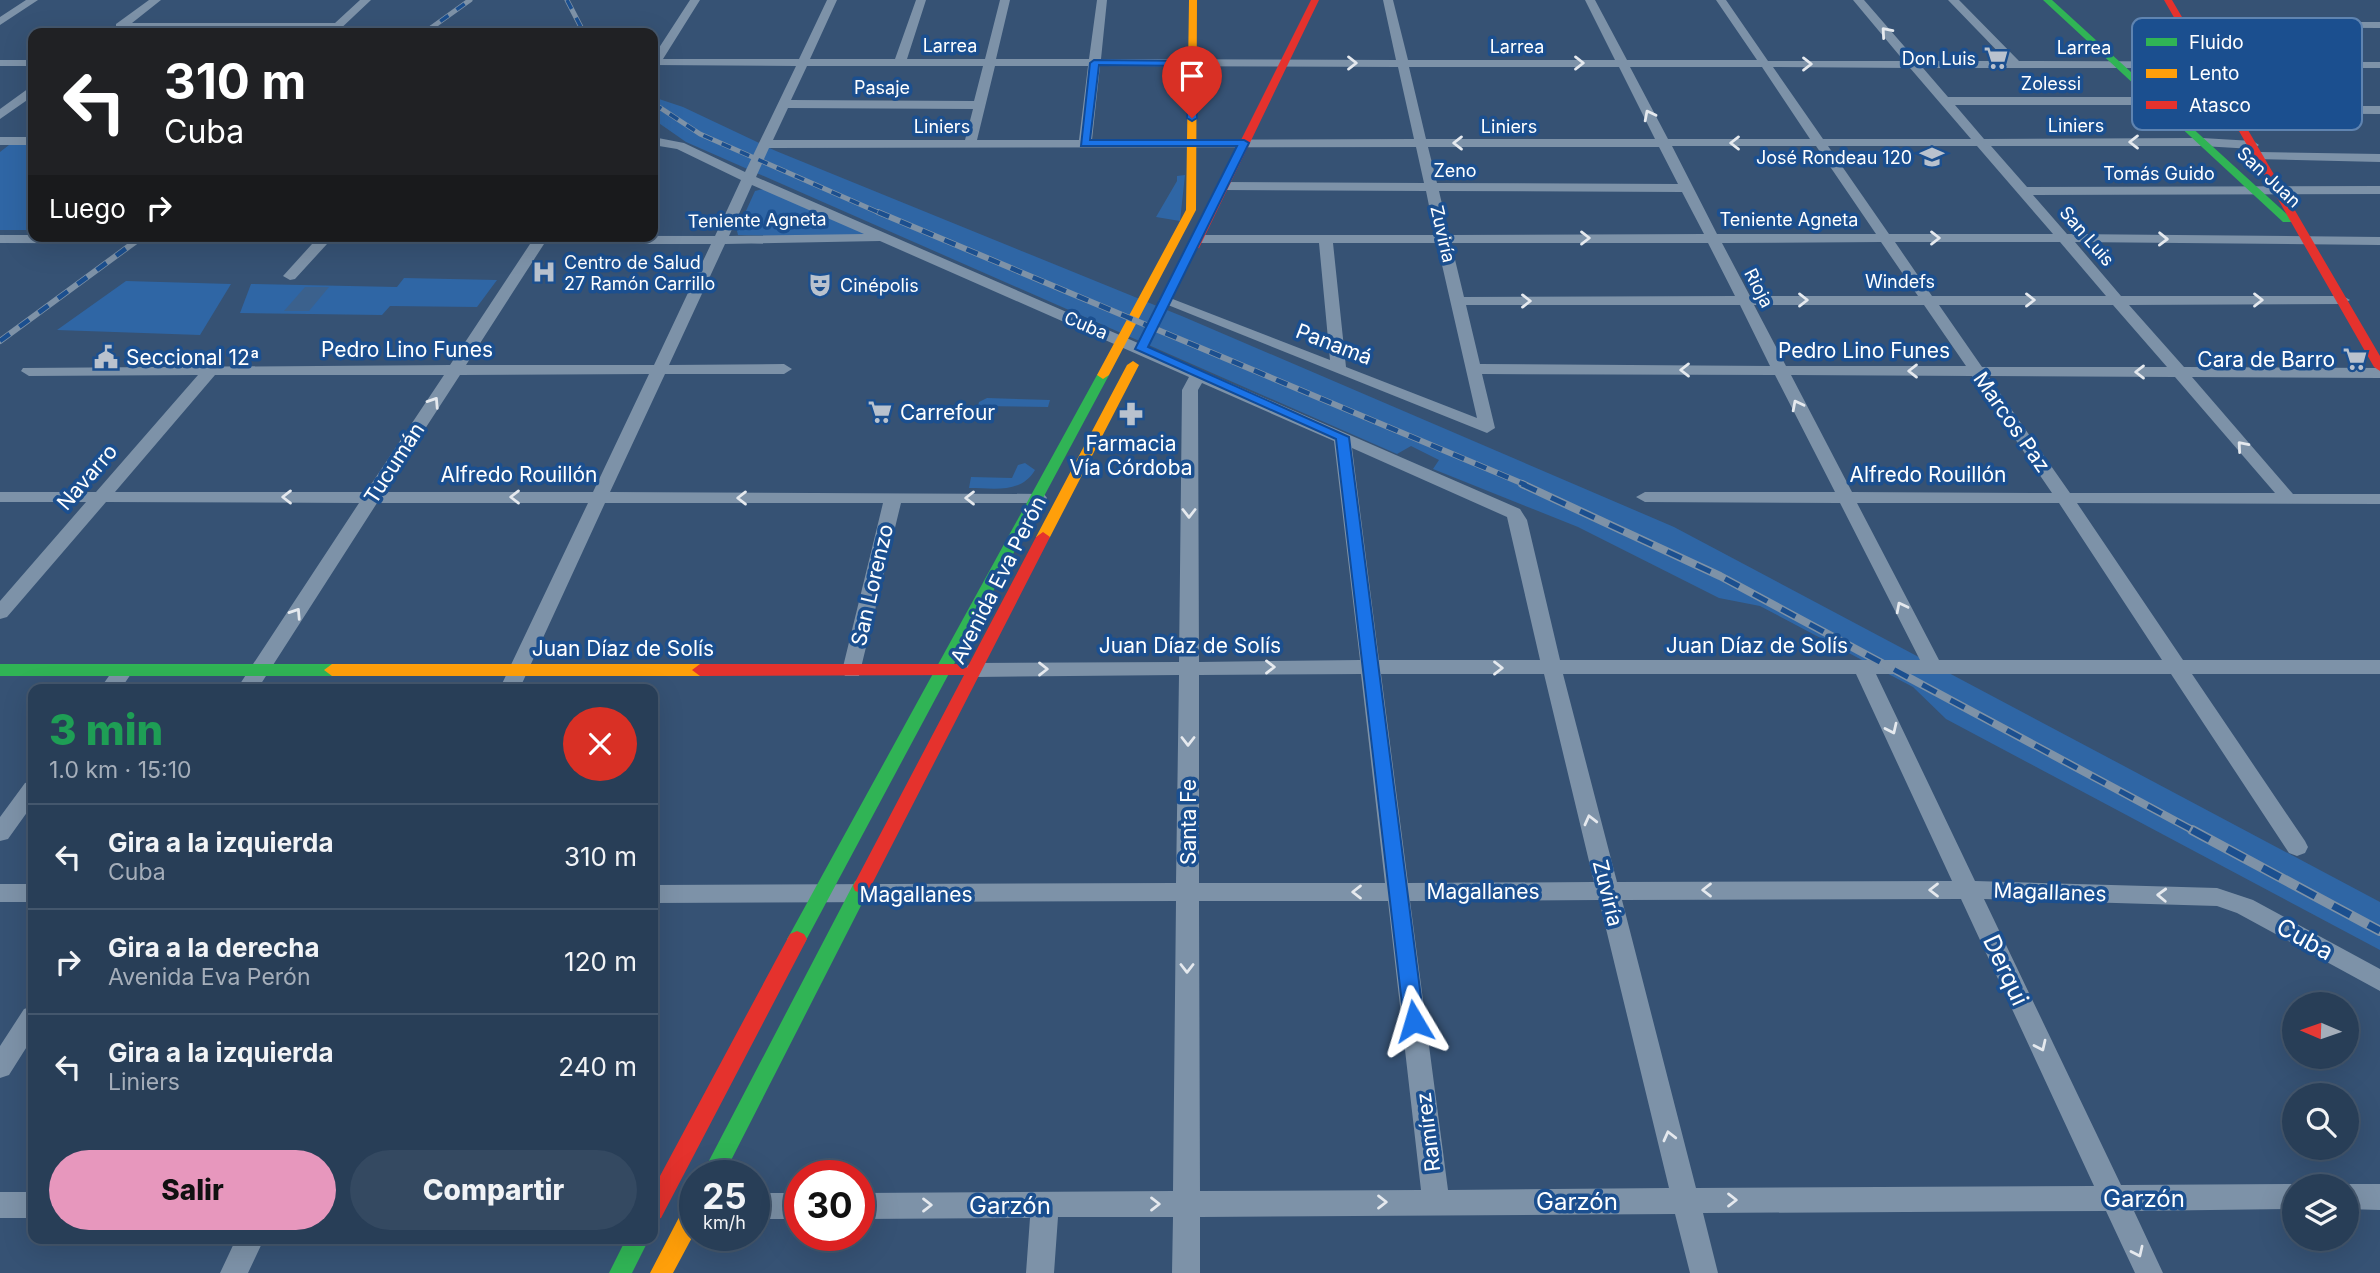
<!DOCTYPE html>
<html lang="es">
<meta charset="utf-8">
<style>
body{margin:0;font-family:Inter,sans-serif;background:#344961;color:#f1f3f6;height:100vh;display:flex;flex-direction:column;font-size:26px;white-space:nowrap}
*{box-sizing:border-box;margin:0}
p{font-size:23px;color:#a5aeba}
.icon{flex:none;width:38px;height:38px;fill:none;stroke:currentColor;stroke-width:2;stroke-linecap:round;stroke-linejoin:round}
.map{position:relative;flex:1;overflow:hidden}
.side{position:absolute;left:28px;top:684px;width:630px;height:560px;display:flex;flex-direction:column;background:#283e57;border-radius:14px;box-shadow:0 7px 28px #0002,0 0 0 2px #44576d}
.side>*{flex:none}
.top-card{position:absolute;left:28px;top:28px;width:630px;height:214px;border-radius:14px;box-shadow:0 7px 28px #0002,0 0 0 2px #44576d;background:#202124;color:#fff;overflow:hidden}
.needle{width:46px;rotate:272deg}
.fabs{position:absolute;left:2282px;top:992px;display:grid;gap:14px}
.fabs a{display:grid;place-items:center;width:77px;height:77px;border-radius:50%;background:#283e57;box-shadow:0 7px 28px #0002,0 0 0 2px #44576d;font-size:35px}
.speed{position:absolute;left:679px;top:1160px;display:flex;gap:14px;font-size:35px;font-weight:700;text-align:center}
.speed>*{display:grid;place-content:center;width:91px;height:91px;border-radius:50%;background:#283e57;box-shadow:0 7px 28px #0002,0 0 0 2px #44576d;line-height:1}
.speed small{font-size:18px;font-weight:400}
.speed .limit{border:10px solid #d22;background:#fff;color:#111}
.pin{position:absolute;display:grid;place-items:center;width:60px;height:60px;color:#fff;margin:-72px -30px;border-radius:50% 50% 50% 0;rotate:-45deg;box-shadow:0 0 7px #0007}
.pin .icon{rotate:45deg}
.me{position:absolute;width:77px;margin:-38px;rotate:353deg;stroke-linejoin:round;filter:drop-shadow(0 0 5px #0008)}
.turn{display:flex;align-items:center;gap:24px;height:147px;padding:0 21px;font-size:32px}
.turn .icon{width:91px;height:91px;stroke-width:2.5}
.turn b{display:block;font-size:49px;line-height:60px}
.then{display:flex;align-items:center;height:66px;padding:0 21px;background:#0003;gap:14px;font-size:26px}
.round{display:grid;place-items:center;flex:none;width:74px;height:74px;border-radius:37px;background:#344961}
.headline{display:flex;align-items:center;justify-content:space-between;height:119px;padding:0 21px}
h1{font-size:42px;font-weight:800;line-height:52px;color:#1e9e55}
.button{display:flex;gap:14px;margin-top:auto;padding:14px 21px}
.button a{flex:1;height:80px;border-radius:42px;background:#e797bd;color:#111;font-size:28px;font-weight:800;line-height:80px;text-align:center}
.button a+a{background:#344961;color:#f1f3f6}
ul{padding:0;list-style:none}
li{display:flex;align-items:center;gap:21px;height:105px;padding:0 21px;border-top:2px solid #44576d}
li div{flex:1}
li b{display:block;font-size:26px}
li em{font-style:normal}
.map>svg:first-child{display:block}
</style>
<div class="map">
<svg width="2380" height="1273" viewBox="0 0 2380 1273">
<rect width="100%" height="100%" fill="#365274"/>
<!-- green -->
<path fill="#2f66a5" d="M653 97 683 107 776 151 1184 317 1674 527 2380 902V950L1946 719 1913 687 1760 606 1719 598 1578 527 1433 469 1439 460 1411 446 1397 454 686 142 653 119Z
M9 145H33V230H0V152Z
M1185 175 1180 221 1156 217 1177 181V176Z
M763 189 866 233 863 237 738 235 737 231 755 191Z
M404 278 497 280 477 307 390 306 382 315 240 313 251 284 397 287Z
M126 281 231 284 200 335 57 330Z
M987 398 1050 400 1048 407 978 406 979 402Z
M1025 463 1035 470C1021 494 994 488 969 488L971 477 1012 478 1018 465Z"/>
<!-- water -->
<path fill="#3b618d" d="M305 287H329L309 311H284Z"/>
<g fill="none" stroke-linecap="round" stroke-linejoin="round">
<!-- street -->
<path fill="#7d92a8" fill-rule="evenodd" d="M26 0H38L0 25V17Z
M149 0H161L132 23H335L360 0H371L336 33H325L328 29 116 28V24Z
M690 0H700L663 59H799L827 0H837L810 59H895L916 0H926L907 59H985L1000 0H1010L996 59H1089L1097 0H1107L1101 59 1396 60 1383 0H1393L1408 60H1615L1585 0H1595L1627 60H1757L1716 0H1726L1768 61H1904L1853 0H1864L1917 61H2007L1948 0H1959L2019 61 2380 62V68H1923L1948 97H2157L2163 101 2157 105H1955L1984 139 2202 138 2253 141 2259 145 2253 149 2202 146H1991L2027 187 2380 186V194L2033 195 2067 234 2380 237V245L2075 242 2121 296H2343L2350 300 2343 304 2129 305 2184 367 2380 368V378L2192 377 2293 494H2380V504L2077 503 2183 660H2380V674H2192L2305 841 2308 847 2305 853 2297 856 2289 853 2171 674H1876L1975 881 2217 888 2253 900 2380 969V991L2237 913 2217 906 1984 899 2121 1185 2294 1184 2299 1186H2294V1209L2134 1211 2163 1273H2135L2106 1211 1703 1213 1718 1273H1690L1675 1214 1200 1217V1273H1172L1173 1217H1058L1054 1273H1026L1030 1218 859 1219V1193L1173 1191 1176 901 653 903V885L1176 883 1179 675 975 677 968 675 965 670 968 665 975 663 1179 662 1182 390 1189 377 880 241 725 244 669 365 784 364 792 369 784 374H665L610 492 1044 494 1047 498 1044 502 1038 503H901L859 676H845L842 671 883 503H605L519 690H499L588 503H377L257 690H236L359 503 106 502 7 617 0 619V601L86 502H0V492H96L198 375 29 376 21 371 23 368 450 365 530 244H327L295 279 290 280 283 276 312 244 0 243V235L715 236 741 180 677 149 653 145V137L684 143 745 172 796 66 653 65V57ZM807 66H983L974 101 791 100ZM995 66H1088L1079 140H977ZM1100 66 1398 67 1414 139 1092 140ZM1409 67H1619L1655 139H1426ZM1630 67H1762L1810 139H1668ZM1773 67 1910 68 1971 139H1823ZM788 108 973 109 965 140H773ZM1672 146H1816L1876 234H1717ZM1828 146H1977L2053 234H1889ZM1416 147 1424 183 1223 182 1216 186 1223 190 1426 191 1435 235H1197L1190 239 1197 243H1319L1330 360 1170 298 1165 297 1158 301 1487 433 1495 428 1482 374 1775 375 1835 492H1645L1636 497 1645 502 1840 503 1920 660H1560L1527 520 1520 509 756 177 769 148ZM1428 147H1659L1678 184 1437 183ZM752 185 864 234 729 236ZM1439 191 1682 192 1704 234 1449 235ZM1881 242 1918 296H1750L1722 243ZM1895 242H2060L2106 296H1932ZM1333 243H1437L1477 418 1346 367ZM1451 243H1708L1735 296 1464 297ZM544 244H711L654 365H466ZM1466 305H1740L1770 366 1480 364ZM1754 305H1924L1966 366H1786ZM1939 305H2113L2167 367H1982ZM649 374 593 492H384L460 375ZM215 375H444L366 492H115ZM1791 375 1972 376 2052 493 1852 492ZM1988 376 2175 377 2275 493H2070ZM1202 383 1334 441 1360 660 1199 662 1198 390ZM1352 448 1507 517 1540 660H1379ZM1857 503H2059L2162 660H1939ZM1361 674 1385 883H1199V675ZM1381 674H1544L1594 882 1408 883ZM1563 674H1856L1952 881 1617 882ZM1961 899 2094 1186 1696 1188 1622 900ZM1599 900 1669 1188 1448 1190 1410 901ZM1199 901H1388L1421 1190 1200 1191Z
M2182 22H2380V28L2178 27V23Z
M0 60H33V66H0Z
M29 88H33V96L0 119V109Z
M2232 106H2380V114L2228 113 2226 110Z
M0 137H33V145H0Z
M2259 152 2380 154V162L2255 159V153Z
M123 664 130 666 133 671 120 690H99L116 666Z
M33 781V804L8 839 0 841V817L25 783Z
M0 884H33V902H0Z
M33 1006V1037L9 1075 0 1078V1046L24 1009Z
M2347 1184H2380V1210L2347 1209V1186H2342Z
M0 1192H33V1218H0Z
M754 1193H800V1219H754Z
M236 1239H264L248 1273H220Z"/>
<!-- fast -->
<path fill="#30b455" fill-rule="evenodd" d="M2043 0H2052L2291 218V222H2283Z
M1103 371 1109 375 804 944 797 947 790 944 787 939 790 934 1097 375Z
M0 664H332L340 670 332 676H0Z
M862 879 869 881 871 886 723 1176H701L855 881Z
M626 1239H649L632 1273H609Z"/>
<!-- slow -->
<path fill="#ff9f0a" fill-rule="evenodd" d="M1189 0H1197L1196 210 1109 375 1103 379 1097 375 1186 210Z
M1133 361 1139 365 1050 537 1043 542 1038 540 1036 537 1127 365Z
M332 664H700L708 670 700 676H332L324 670Z
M695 1199V1232L673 1273H650L687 1202Z"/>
<!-- jam -->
<path fill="#e5322d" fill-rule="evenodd" d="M1311 0H1319L1199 248 1189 250 1187 248Z
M2164 0H2172L2380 356V371L2374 367Z
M1043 532 1050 537 871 886 869 891 862 893 855 891 853 886 964 675 700 676 692 670 700 664H960L967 668 1036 537Z
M797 931 804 934 807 939 661 1218 653 1221V1189L790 934Z"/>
<!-- rail-far3 casing -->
<g stroke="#7e92a7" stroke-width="5">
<path id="rail-far3" d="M567 0 584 33
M424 33 470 0
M653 103 700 134 882 214"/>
</g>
<!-- rail-far2 casing -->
<g stroke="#7e92a7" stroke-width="6">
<path id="rail-far2" d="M878 212 1526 485
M0 341 143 236"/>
</g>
<!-- rail-far1 casing -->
<g stroke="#7e92a7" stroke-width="8">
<path id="rail-far1" d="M1522 484 1720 576 2196 832"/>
</g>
<!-- rail casing -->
<g stroke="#7e92a7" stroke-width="10">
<path id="rail" d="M2192 830 2380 931"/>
</g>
<!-- rail-far3 -->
<use href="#rail-far3" stroke="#1b4f8f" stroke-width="3.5" stroke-dasharray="10" stroke-linecap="butt"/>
<!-- rail-far2 -->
<use href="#rail-far2" stroke="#1b4f8f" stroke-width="4.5" stroke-dasharray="12" stroke-linecap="butt"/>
<!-- rail-far1 -->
<use href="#rail-far1" stroke="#1b4f8f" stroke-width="5" stroke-dasharray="16" stroke-linecap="butt"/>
<!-- rail -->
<use href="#rail" stroke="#1b4f8f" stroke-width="7" stroke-dasharray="20" stroke-linecap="butt"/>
</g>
<!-- one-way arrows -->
<defs><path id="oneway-chevron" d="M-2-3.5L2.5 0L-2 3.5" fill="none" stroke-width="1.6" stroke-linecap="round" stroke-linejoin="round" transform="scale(1.75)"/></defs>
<g stroke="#e5e9ee">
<use href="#oneway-chevron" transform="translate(1886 32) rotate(-131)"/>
<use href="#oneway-chevron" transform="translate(1352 63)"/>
<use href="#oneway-chevron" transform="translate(1579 63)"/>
<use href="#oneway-chevron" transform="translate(1807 64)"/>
<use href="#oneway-chevron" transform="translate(1649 115) rotate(-117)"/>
<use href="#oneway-chevron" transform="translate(2134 142) rotate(180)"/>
<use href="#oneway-chevron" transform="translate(1458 143) rotate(180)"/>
<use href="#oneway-chevron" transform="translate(1735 143) rotate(-180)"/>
<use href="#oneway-chevron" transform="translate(1585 238)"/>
<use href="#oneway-chevron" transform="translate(1935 238)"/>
<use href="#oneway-chevron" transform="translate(2163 239) rotate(1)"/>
<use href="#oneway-chevron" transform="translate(1803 300)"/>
<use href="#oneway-chevron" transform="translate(2030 300)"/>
<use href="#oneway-chevron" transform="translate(2258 300)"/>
<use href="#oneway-chevron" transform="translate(1526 301)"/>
<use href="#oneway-chevron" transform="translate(1685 370) rotate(-180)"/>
<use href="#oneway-chevron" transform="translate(1913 371) rotate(-180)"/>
<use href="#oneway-chevron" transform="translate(2140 372) rotate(-180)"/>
<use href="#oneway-chevron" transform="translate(434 402) rotate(-57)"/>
<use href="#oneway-chevron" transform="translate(1797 405) rotate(-117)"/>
<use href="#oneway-chevron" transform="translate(2242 446) rotate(-131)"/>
<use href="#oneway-chevron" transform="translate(287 497) rotate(180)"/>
<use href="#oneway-chevron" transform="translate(515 497) rotate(-180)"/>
<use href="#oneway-chevron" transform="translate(742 498) rotate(-180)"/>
<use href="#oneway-chevron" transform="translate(970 498) rotate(-180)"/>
<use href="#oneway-chevron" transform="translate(1189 513) rotate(90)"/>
<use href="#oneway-chevron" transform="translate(1901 607) rotate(-117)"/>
<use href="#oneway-chevron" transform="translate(296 613) rotate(-57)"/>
<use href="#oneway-chevron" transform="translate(1270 667)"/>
<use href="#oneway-chevron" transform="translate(1498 668)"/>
<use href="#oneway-chevron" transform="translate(1043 669)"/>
<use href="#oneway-chevron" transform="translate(1892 729) rotate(65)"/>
<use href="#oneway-chevron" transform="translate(1188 741) rotate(90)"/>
<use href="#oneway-chevron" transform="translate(1590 820) rotate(-104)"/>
<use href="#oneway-chevron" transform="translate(1707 890) rotate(180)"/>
<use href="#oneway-chevron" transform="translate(1934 890) rotate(180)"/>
<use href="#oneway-chevron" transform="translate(1357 892) rotate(180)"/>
<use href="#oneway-chevron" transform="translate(2162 895) rotate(-178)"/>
<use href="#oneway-chevron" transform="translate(1187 968) rotate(90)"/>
<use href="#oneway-chevron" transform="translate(2041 1046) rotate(65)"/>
<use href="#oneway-chevron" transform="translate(1669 1136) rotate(-104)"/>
<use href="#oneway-chevron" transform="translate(1732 1200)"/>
<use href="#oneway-chevron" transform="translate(1382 1202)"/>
<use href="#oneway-chevron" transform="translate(1155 1204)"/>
<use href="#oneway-chevron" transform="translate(927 1205)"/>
<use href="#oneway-chevron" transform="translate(2138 1252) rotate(65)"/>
</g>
<!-- route -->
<path fill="#1a73e8" stroke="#114b97" stroke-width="2" d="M1094 60 1196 61 1197 118 1192 121 1187 118 1188 66 1099 65 1090 140H1244L1249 143 1148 347 1349 437 1424 1021 1421 1027 1414 1030 1407 1027 1404 1021 1336 439 1135 349 1237 146H1081L1090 63Z"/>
<!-- icons -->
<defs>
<g id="supermarket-bare" transform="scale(1.89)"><path d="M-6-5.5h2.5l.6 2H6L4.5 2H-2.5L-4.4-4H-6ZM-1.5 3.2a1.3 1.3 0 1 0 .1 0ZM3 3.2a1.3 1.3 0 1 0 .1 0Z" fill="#b9c2ce" stroke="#1b4f8f" stroke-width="2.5" paint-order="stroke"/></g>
<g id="school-bare" transform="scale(1.89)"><path d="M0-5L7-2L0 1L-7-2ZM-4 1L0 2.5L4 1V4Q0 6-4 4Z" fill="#b9c2ce" stroke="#1b4f8f" stroke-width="2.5" paint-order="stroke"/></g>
<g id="hospital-bare" transform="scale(1.89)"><path d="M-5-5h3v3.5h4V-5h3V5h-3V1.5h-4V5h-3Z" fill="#b9c2ce" stroke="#1b4f8f" stroke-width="2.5" paint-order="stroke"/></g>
<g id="theatre-bare" transform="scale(1.89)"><path d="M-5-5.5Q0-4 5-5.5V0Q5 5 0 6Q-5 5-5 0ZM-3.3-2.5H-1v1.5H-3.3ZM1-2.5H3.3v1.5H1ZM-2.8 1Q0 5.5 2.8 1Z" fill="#b9c2ce" stroke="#1b4f8f" stroke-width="2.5" paint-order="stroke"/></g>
<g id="civic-bare" transform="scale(1.89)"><path d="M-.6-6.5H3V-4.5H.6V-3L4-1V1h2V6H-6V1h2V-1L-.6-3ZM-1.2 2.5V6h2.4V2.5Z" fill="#b9c2ce" stroke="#1b4f8f" stroke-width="2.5" paint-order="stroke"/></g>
<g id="pharmacy-bare" transform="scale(1.89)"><path d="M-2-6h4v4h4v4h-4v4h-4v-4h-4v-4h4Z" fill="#b9c2ce" stroke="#1b4f8f" stroke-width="2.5" paint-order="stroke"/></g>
</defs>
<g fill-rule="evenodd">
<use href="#supermarket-bare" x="1996" y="58"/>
<use href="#school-bare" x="1932" y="157"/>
<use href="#hospital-bare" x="544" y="272"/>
<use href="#theatre-bare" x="820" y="285"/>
<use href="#civic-bare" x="106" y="357"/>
<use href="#supermarket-bare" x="2355" y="359"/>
<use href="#supermarket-bare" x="880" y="412"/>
<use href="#pharmacy-bare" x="1131" y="414"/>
</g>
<g text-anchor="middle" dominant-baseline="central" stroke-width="7" stroke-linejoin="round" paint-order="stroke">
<!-- far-street labels -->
<g font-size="18" fill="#fff" stroke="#1b4f8f">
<text x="950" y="45">Larrea</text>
<text x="1517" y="46">Larrea</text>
<text x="2084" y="47">Larrea</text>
<text x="2051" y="83">Zolessi</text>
<text x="882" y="87">Pasaje</text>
<text x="2076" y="125">Liniers</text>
<text x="942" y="126">Liniers</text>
<text x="1509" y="126">Liniers</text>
<text x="1455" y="170">Zeno</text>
<text x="2159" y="173">Tomás Guido</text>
<text transform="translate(2269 177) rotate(43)">San Juan</text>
<text x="1789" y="219">Teniente Agneta</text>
<text transform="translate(757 220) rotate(-1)">Teniente Agneta</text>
<text transform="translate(1443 234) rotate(77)">Zuviría</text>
<text transform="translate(2087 236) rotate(49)">San Luis</text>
<text x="1900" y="281">Windefs</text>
<text transform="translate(1759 288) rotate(63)">Rioja</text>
<text transform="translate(1086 325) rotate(23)">Cuba</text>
</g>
<!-- far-poi labels -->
<g font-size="18" fill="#fff" stroke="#1b4f8f" text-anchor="end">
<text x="1976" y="58">Don Luis</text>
<text x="1912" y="157">José Rondeau 120</text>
<text x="564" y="262" text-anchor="start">Centro de Salud<tspan x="564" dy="21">27 Ramón Carrillo</tspan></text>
<text x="840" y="285" text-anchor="start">Cinépolis</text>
</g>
<!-- street labels -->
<g font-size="21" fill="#fff" stroke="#1b4f8f">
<text transform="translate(1334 344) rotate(21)">Panamá</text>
<text x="407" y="349">Pedro Lino Funes</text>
<text x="1864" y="350">Pedro Lino Funes</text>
<text transform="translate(2012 422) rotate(55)">Marcos Paz</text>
<text transform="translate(394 463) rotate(-57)">Tucumán</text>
<text x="519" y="474">Alfredo Rouillón</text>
<text x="1928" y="474">Alfredo Rouillón</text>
<text transform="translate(87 477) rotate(-49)">Navarro</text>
<text transform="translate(998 580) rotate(-63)">Avenida Eva Perón</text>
<text transform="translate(872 585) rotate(-77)">San Lorenzo</text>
<text x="1190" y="645">Juan Díaz de Solís</text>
<text x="1757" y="645">Juan Díaz de Solís</text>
<text x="623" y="648">Juan Díaz de Solís</text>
<text transform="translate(1188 822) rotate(-90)">Santa Fe</text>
<text x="1483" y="891">Magallanes</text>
<text transform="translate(2050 892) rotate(2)">Magallanes</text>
<text transform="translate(1608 893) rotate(76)">Zuviría</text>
<text x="916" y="894">Magallanes</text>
<text transform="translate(1428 1132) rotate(-97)">Ramírez</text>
</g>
<!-- poi labels -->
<g font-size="21" fill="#fff" stroke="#1b4f8f" text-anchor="start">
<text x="126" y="357">Seccional 12ª</text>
<text x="2335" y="359" text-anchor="end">Cara de Barro</text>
<text x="900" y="412">Carrefour</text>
<text x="1131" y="443" text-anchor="middle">Farmacia<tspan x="1131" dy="24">Vía Córdoba</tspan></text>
</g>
<!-- near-street labels -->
<g font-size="24" fill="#fff" stroke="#1b4f8f">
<text transform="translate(2305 939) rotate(29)">Cuba</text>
<text transform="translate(2006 970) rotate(65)">Derqui</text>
<text x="2144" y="1198">Garzón</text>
<text x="1577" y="1201">Garzón</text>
<text x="1010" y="1205">Garzón</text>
</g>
</g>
<!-- legend -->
<rect x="2132" y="18" width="230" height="112" rx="10" fill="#1b4f8f" stroke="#5f84b1" stroke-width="2"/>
<rect x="2146" y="38" width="31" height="8" fill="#30b455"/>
<rect x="2146" y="69" width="31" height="9" fill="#ff9f0a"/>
<rect x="2146" y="101" width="31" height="8" fill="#e5322d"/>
<g font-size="19" fill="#fff">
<text x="2189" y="49">Fluido</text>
<text x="2189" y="80">Lento</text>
<text x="2189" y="112">Atasco</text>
</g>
</svg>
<div class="fabs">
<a><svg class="needle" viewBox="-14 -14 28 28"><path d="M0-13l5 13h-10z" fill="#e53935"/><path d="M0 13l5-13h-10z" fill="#a5aeba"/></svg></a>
<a><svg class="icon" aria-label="search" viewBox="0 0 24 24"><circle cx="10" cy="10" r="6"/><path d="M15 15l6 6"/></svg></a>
<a><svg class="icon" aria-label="layers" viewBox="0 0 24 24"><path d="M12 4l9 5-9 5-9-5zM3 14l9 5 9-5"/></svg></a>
</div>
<div class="speed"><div>25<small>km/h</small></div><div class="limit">30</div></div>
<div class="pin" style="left:1192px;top:118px;background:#d93025"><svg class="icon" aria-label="arrive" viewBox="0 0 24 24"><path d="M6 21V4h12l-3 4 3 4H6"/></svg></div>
<svg class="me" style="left:1414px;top:1021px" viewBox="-20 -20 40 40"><path d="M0-17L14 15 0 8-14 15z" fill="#1a73e8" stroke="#fff" stroke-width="4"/></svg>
<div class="top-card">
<div class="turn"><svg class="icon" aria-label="left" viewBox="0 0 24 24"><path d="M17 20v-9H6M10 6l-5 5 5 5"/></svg><div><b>310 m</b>Cuba</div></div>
<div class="then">Luego<svg class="icon" aria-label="right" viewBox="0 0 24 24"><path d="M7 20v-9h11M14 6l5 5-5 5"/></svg></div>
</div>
<section class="side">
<div class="headline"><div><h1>3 min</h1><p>1.0 km · 15:10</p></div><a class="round" style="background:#d93025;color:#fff"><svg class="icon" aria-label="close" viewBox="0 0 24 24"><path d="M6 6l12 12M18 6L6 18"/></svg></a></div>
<ul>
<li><svg class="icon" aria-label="left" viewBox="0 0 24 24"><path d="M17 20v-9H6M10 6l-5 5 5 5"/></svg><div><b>Gira a la izquierda</b><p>Cuba</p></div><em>310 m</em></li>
<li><svg class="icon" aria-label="right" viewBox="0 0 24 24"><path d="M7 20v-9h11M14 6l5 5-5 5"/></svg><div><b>Gira a la derecha</b><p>Avenida Eva Perón</p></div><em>120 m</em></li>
<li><svg class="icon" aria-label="left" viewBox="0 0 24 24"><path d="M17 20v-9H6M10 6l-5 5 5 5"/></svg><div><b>Gira a la izquierda</b><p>Liniers</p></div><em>240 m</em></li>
</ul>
<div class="button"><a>Salir</a><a>Compartir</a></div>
</section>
</div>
